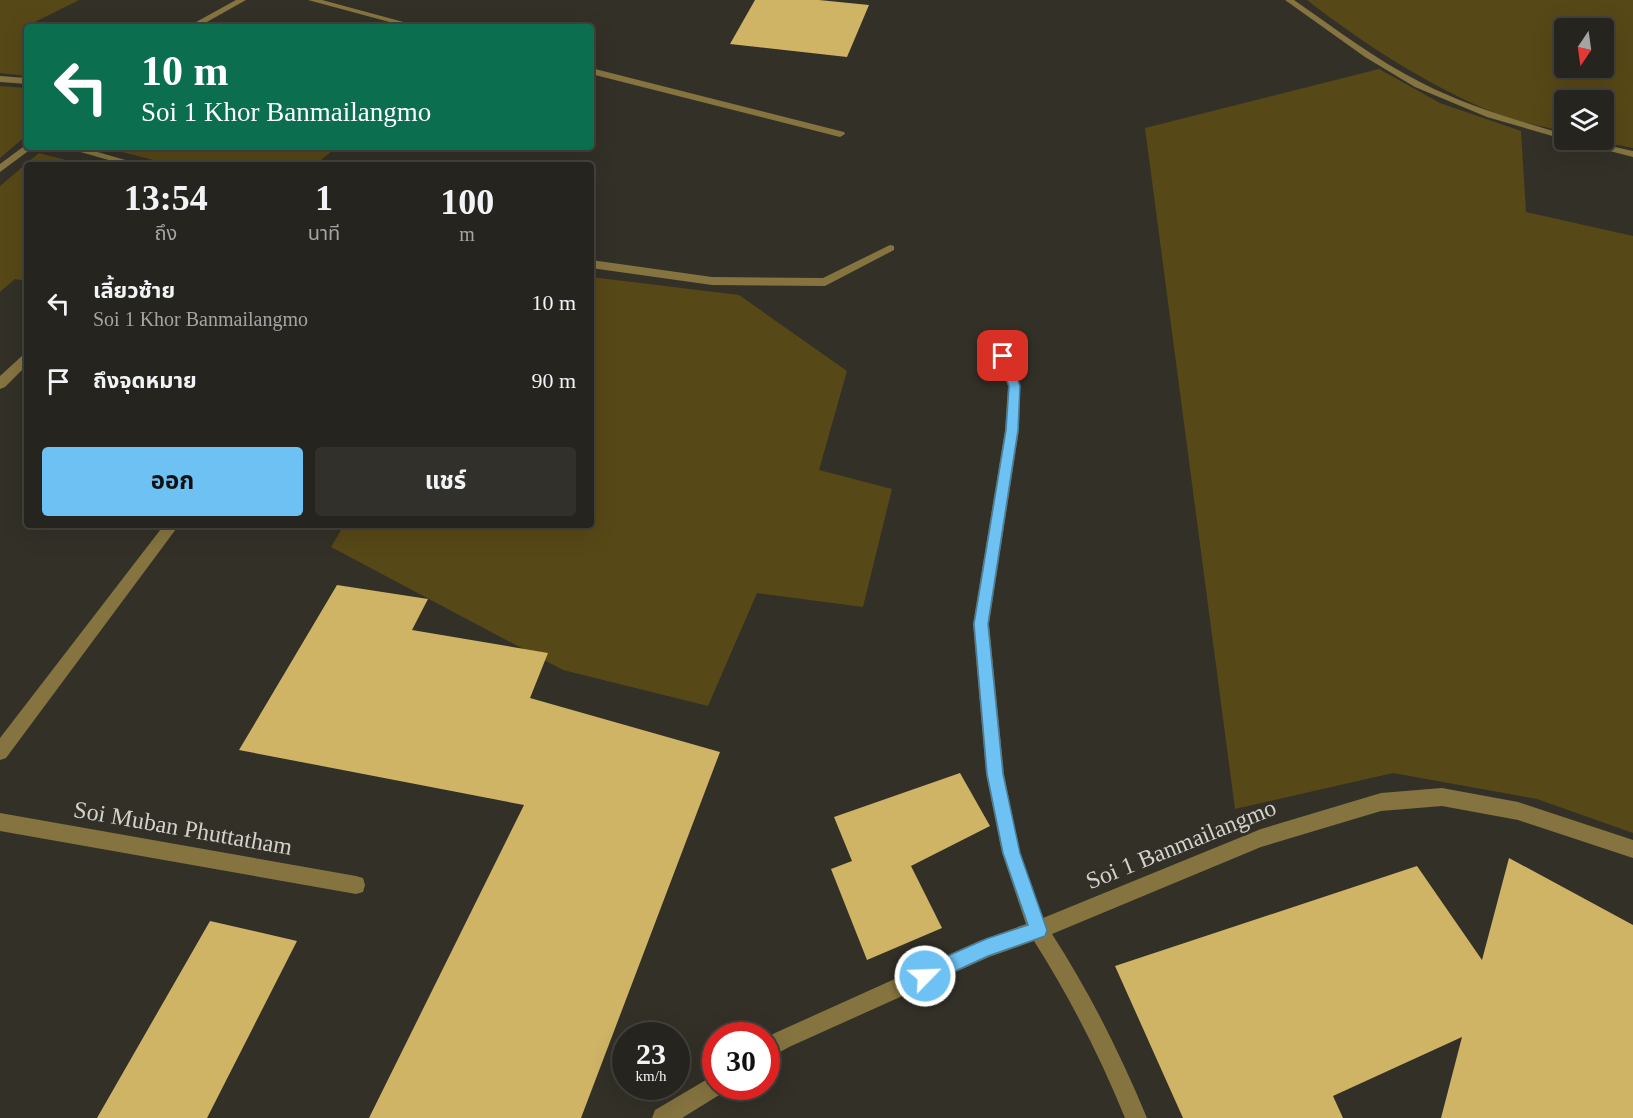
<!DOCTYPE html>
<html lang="th">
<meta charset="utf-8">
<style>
body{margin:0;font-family:"Times New Roman","Noto Sans Thai",serif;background:#32302b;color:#f1f3f6;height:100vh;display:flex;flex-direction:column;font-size:22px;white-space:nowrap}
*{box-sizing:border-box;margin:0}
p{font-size:20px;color:#a4a4a4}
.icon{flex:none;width:33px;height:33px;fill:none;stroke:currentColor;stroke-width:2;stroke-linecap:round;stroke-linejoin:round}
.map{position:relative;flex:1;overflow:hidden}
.sheet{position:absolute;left:24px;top:162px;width:570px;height:366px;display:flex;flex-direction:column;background:#26241e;border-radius:6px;box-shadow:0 6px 24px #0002,0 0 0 2px #42413c}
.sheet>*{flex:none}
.banner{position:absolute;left:24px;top:24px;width:570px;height:126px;border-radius:6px;box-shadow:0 6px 24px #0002,0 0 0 2px #42413c;background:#0b6e4f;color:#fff;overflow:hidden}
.needle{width:39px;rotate:193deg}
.buttons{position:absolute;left:1554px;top:18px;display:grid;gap:12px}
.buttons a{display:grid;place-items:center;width:60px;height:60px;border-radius:6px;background:#26241e;box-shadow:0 6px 24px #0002,0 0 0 2px #42413c;font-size:30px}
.speed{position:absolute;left:612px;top:1022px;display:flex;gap:12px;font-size:30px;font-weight:700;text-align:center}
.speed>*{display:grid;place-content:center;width:78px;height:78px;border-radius:50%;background:#26241e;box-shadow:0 6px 24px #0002,0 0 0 2px #42413c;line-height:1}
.speed small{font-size:15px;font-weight:400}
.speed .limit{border:9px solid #d22;background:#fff;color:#111}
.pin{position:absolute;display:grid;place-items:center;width:51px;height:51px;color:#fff;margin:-26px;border-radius:12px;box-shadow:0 3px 9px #0006}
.me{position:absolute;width:66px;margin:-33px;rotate:66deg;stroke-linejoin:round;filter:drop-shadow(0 0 4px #0008)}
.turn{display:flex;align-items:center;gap:21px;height:126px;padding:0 18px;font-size:27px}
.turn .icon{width:78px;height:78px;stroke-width:2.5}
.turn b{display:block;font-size:42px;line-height:51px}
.eta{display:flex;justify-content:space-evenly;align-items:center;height:102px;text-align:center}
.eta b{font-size:36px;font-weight:700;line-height:42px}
.primary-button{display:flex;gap:12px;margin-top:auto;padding:12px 18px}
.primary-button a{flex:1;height:69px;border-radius:6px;background:#6dc2f3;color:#111;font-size:24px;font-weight:700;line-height:69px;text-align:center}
.primary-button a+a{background:#32302b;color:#f1f3f6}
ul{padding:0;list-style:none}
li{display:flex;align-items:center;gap:18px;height:78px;padding:0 18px}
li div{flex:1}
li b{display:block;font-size:22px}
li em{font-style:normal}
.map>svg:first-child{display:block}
</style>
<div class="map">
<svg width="1633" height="1118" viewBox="0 0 1633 1118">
<rect width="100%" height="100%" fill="#333028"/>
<!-- green -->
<path fill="#574817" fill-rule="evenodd" d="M0 0H79L31 24 61 27H27V76L0 73Z
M1307 0H1633V148L1594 140H1604V100H1564V132C1543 126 1518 122 1497 114 1429 86 1365 45 1307 0ZM1564 28H1604V68H1564Z
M1379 69 1440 103 1521 131 1526 212 1633 236V833L1537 799 1393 773 1235 809 1145 128Z
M0 86 27 88V135L0 158Z
M102 147H337L315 165H173Z
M39 153 85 165H27V281L15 279 0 292V186Z
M591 277 739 295 847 371 819 470 892 489 863 607 757 593 708 706 563 670 331 547 344 525H591Z"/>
<!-- building -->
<path fill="#cfb466" d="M755 0H819L869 5 847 57 730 44Z
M337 585 428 599 412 630 548 653 530 698 720 752 581 1118H369L524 805 239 750Z
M960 773 990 826 911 866 942 928 867 960 831 869 852 861 834 817Z
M1509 858 1633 925V1118H1441L1462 1037 1333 1096 1343 1118H1183L1115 966 1417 866 1482 960Z
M210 921 297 941 207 1118H97Z"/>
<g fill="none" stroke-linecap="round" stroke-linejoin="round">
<!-- minor -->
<path fill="#857440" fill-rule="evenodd" d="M236 0H246L198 27H187Z
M308 0H322L422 27H408Z
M1285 0H1294C1336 29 1376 60 1422 83 1467 106 1516 120 1564 134L1566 140 1487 117 1415 87 1365 57Z
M591 68 844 132 845 134 840 137 591 74Z
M0 76 27 78V84L0 82Z
M1567 140H1583L1633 151V157Z
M27 144V147H32L31 149 0 172V164Z
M63 147H80L143 165H126Z
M890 245 894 246V250L825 286 712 285 591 268V260L712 277 823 278Z
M1003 352 1009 356 1020 386 1019 430 989 624 1004 774 1020 853 1043 918 1261 829 1381 793 1442 788 1518 802 1633 840V858L1518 820 1442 806 1381 811 1261 847 1052 934C1090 993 1120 1053 1147 1118H1125C1100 1056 1070 998 1034 941L989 957 789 1047 766 1060V1038L775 1033 979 941 1026 924 1002 853 986 774 973 624 1005 430 1008 386 997 356Z
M27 354V365L5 387 0 389V376L23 355Z
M164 525H179L6 758 0 760V738Z
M0 813 356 876 363 878 365 885 363 892 356 894 0 831Z
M716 1074V1086H726L724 1092 682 1118H652L655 1110Z"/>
</g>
<!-- route -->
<path fill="#6dc2f3" stroke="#477e9e" stroke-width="1.5" d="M1003 352 1008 356 1020 386 1018 430 988 624 1003 774 1020 853 1047 930 1045 936 988 956 925 985 918 982 916 976 918 969 986 939 1028 925 1003 853 987 774 974 624 1006 430 1009 386 997 356Z"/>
<g text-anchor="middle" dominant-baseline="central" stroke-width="6" stroke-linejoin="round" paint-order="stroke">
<!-- near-street labels -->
<g font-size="24" fill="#d3d1cc" stroke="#333028">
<text transform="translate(183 828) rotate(10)">Soi Muban Phuttatham</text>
<text transform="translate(1181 844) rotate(-22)">Soi 1 Banmailangmo</text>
</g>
</g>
</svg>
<div class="buttons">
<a><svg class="needle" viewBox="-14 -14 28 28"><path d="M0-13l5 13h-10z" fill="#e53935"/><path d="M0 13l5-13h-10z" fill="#a4a4a4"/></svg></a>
<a><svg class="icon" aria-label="layers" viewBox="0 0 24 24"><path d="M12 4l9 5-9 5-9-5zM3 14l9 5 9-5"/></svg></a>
</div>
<div class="speed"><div>23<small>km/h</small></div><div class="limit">30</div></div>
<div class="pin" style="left:1003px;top:356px;background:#d93025"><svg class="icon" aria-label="arrive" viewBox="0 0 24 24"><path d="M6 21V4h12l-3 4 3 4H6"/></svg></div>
<svg class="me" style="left:925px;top:976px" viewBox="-20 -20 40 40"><circle r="17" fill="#6dc2f3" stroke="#fff" stroke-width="3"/><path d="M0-11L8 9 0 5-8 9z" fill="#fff"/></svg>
<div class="banner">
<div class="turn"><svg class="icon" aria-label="left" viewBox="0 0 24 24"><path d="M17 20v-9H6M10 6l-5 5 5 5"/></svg><div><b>10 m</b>Soi 1 Khor Banmailangmo</div></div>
</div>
<section class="sheet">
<div class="eta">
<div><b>13:54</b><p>ถึง</p></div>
<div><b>1</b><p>นาที</p></div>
<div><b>100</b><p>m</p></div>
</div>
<ul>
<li><svg class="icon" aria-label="left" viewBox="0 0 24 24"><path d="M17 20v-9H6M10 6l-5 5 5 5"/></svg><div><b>เลี้ยวซ้าย</b><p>Soi 1 Khor Banmailangmo</p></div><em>10 m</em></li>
<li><svg class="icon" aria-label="arrive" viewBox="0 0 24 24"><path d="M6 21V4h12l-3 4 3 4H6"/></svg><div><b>ถึงจุดหมาย</b></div><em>90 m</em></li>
</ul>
<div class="primary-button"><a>ออก</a><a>แชร์</a></div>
</section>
</div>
